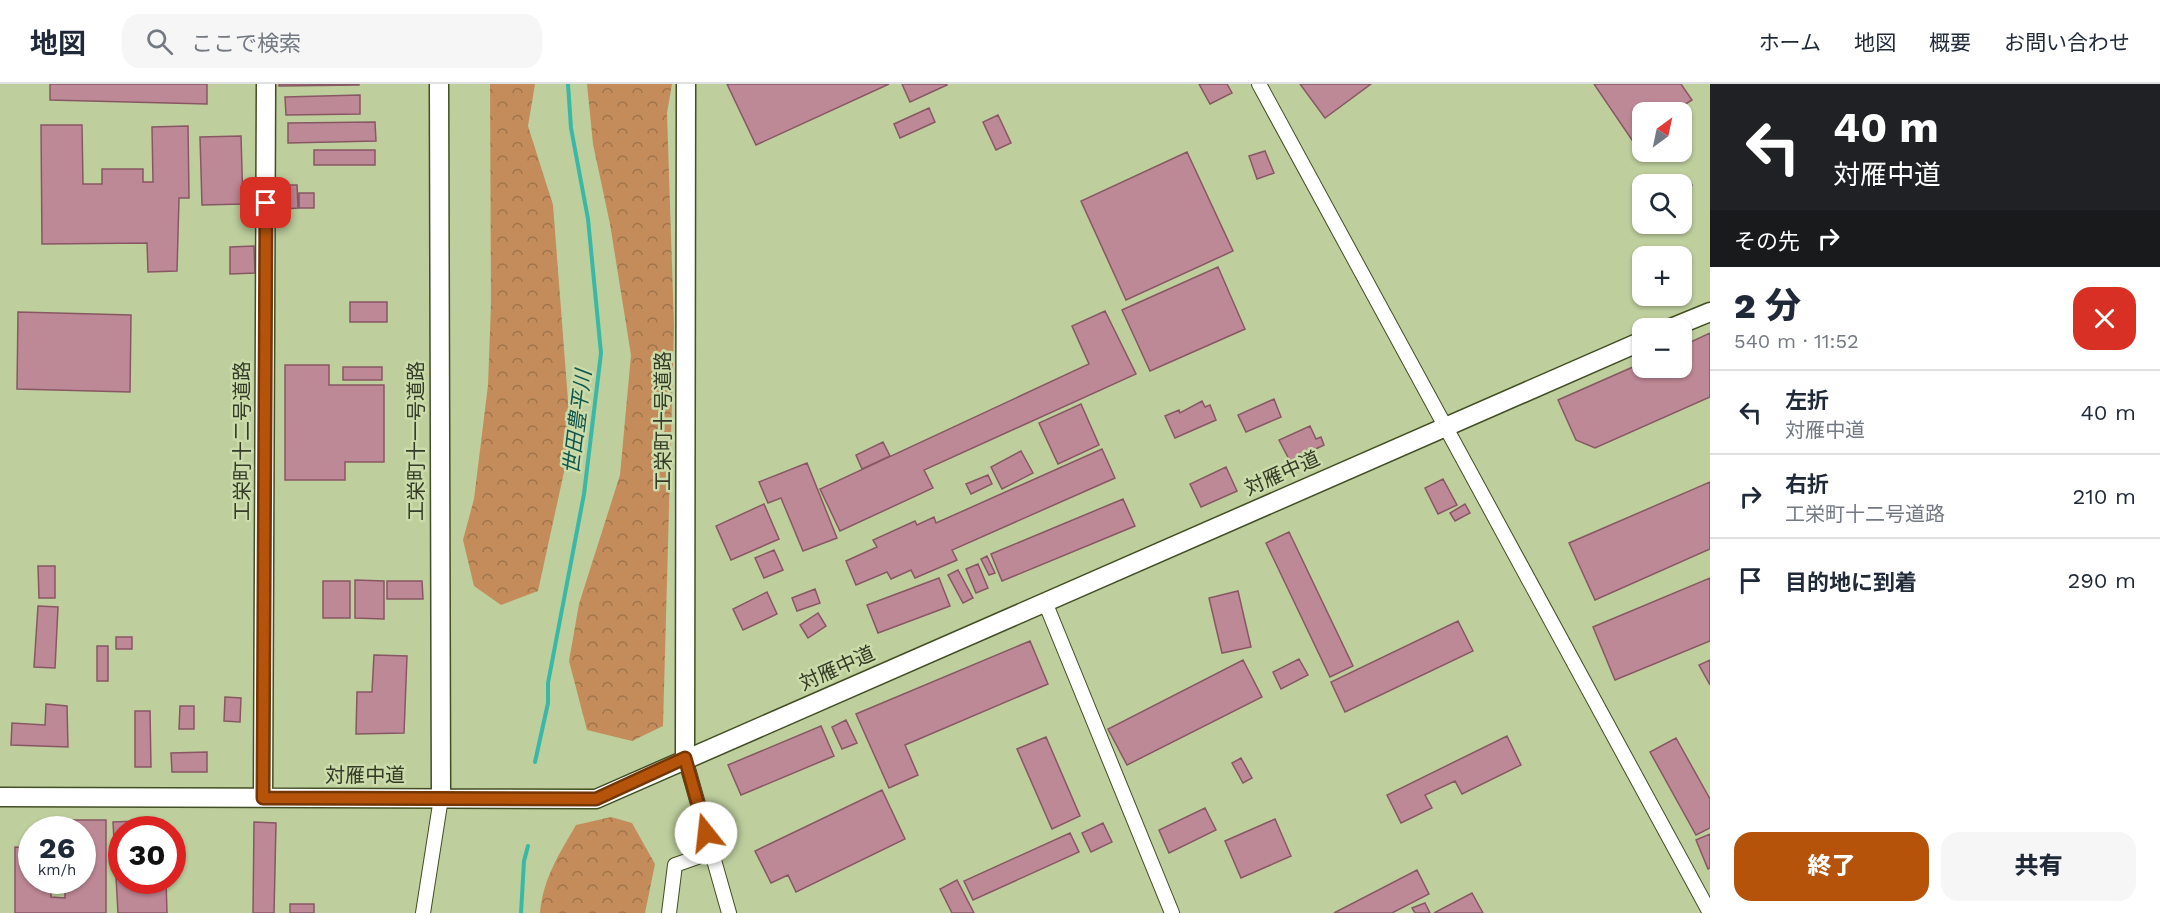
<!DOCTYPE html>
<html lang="ja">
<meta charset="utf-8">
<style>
body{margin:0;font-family:"Work Sans","Noto Sans JP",sans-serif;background:#f6f6f7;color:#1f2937;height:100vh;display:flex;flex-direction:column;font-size:22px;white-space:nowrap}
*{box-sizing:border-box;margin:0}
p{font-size:20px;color:#747a83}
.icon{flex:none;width:33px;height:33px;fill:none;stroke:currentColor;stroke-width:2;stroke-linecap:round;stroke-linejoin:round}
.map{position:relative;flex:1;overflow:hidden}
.details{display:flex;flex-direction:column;background:#fff;width:450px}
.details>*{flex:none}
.hud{background:#202124;color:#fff;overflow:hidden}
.needle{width:39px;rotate:33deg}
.controls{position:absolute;left:1632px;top:18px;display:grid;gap:12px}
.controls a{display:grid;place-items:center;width:60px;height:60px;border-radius:12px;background:#fff;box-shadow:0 2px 4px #0004;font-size:30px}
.speed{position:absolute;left:18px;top:732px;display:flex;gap:12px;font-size:30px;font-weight:700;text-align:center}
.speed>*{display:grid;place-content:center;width:78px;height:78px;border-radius:50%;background:#fff;box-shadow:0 2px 4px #0004;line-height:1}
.speed small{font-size:15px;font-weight:400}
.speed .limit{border:9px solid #d22;background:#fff;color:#111}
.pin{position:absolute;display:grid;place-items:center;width:51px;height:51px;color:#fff;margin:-26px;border-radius:12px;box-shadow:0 3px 9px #0006}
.me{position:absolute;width:66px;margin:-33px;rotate:344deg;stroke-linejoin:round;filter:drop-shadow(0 0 4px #0008)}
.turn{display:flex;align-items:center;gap:21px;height:126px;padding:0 24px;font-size:27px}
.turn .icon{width:78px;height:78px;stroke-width:2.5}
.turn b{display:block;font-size:42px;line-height:51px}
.then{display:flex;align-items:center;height:57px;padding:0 24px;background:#0003;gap:12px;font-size:22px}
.round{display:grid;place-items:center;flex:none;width:63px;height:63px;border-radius:18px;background:#f6f6f7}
.headline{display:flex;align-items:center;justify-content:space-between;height:102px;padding:0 24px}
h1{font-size:36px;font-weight:800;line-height:45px}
.action{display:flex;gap:12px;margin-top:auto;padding:12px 24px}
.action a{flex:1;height:69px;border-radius:18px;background:#b45309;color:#fff;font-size:24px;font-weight:800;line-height:69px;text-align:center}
.action a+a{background:#f6f6f7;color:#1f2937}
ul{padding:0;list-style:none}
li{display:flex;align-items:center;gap:18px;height:84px;padding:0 24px;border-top:2px solid #e0e1e3}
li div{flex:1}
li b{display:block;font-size:22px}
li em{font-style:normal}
header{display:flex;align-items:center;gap:36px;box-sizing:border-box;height:84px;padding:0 30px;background:#fff;border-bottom:2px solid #e0e1e3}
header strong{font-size:28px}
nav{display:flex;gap:33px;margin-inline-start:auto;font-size:21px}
.search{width:420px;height:54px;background:#f6f6f7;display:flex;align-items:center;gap:15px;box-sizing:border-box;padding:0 21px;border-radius:18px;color:#747a83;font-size:22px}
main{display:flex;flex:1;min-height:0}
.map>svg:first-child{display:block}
</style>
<header>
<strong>地図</strong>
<div class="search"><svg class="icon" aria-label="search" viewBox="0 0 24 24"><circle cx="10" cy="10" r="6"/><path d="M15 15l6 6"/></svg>ここで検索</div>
<nav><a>ホーム</a><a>地図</a><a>概要</a><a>お問い合わせ</a></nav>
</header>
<main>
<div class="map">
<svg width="1710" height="829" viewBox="0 0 1710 829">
<defs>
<pattern id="forest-crowns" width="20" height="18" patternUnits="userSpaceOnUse" patternTransform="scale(1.5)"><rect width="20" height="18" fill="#c48c5b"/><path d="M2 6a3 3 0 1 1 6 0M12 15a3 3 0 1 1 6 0" fill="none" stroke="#a0744b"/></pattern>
</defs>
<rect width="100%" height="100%" fill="#bece9d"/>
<!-- forest -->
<path fill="url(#forest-crowns)" d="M490 0H535L528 42 553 121 571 356 538 507 501 521 474 502 463 456 474 415 488 301 491 220Z
M587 0H672L667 29 674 243 663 642 632 657 587 646 569 577 579 520 620 391 631 271 610 140 593 60Z
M611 733 632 739 655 780 645 829H540C543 795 559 770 576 741Z"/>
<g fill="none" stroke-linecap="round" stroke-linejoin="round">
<!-- stream -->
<path stroke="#39b8a7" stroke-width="4" d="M535 678 548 619V599L584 410 601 269 588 135 571 44 568 0
M521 829 524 777 528 762"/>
</g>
<!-- building -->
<path fill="#be8996" stroke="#885764" stroke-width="1.5" d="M50 0H207V20L50 16Z
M279 0H359V1L279 2Z
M727 0H889L756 61Z
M902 0H946L947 1 910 18Z
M1199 0H1227L1232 9 1210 20Z
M1300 0H1371L1325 34Z
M1594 0H1681L1692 16 1673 28H1642V49L1632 56Z
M360 11V30L286 31 285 13Z
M929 24 935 38 900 54 894 40Z
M998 31 1011 59 996 66 983 38Z
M375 38 376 57 288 59V39Z
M41 41H82L83 100H102V85H143V98H153L152 43 188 42 189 114H179L177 187 148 188 147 159 42 160Z
M241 52 243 120 202 121 200 53Z
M314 66H375V81H314Z
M1265 67 1274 89 1257 95 1249 72Z
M1187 68 1233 167 1126 216 1081 117Z
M1686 93 1692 101 1683 107 1682 100 1677 99Z
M283 101H297L298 124 284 125Z
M299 109H314V124H299Z
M254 162 255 189 230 190V163Z
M1682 182 1691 197 1682 204Z
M1218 183 1245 245 1150 287 1122 226Z
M350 218H387V238H350Z
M1105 227 1136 290 924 386 933 404 840 447 820 405 1089 280 1072 242Z
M18 228 131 231 130 308 17 305Z
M1710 249V313L1595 364 1576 356 1558 316 1642 279V284H1682V262Z
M285 281H329V301H384V378H345V396H285Z
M343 283H382V296H343Z
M1274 315 1281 333 1246 348 1238 331Z
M1202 317 1205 323 1210 321 1216 336 1175 354 1165 332 1179 326 1180 329Z
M1081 320 1099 361 1058 380 1039 339Z
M1310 342 1316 355 1321 353 1324 361 1290 377 1279 356Z
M883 358 890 372 862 385 856 371Z
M1102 365 1115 394 952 466 957 476 915 494 911 486 891 495 887 488 856 501 846 477 877 463 873 456 915 437 917 441 934 433 936 439Z
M1021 367 1033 389 1002 405 991 383Z
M807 379 837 454 803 467 781 414 768 419 759 398Z
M1226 383 1237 407 1201 423 1190 400Z
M988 391 992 400 971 410 966 400Z
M1443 395 1457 421 1438 430 1425 404Z
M1710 398V465L1595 516 1569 459Z
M1123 415 1135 442 1002 497 991 470Z
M764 420 779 455 731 476 716 442Z
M1465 420 1470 429 1455 437 1450 429Z
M1289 448 1353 582 1330 593 1266 459Z
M774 466 783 486 764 494 755 474Z
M987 472 995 489 989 491 981 475Z
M978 480 988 504 976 509 966 485Z
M38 482H55V514H39Z
M958 486 973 514 963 519 948 491Z
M939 494 950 522 878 549 867 521Z
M1710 494V557L1615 596 1593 543Z
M355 496 384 497V535L355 534Z
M323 497H350V534H323Z
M387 497H422L423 515H387Z
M815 505 820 519 797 527 792 514Z
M1238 507 1251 563 1222 569 1209 514Z
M767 508 777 530 743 546 733 525Z
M38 522 58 523 55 584 34 583Z
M818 529 826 542 808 554 800 541Z
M1458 537 1473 567 1345 628 1331 598Z
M116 553H132V565H116Z
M1030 557 1048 600 905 661 918 691 889 704 856 630Z
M97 562H108V597H97Z
M374 571 407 572 404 649 356 650 357 608H372Z
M1299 575 1308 591 1281 605 1273 588Z
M1243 576 1262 613 1127 681 1108 645Z
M1710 576V601L1699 581Z
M225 613 241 614 240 638 224 637Z
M46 620 67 622 68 663 11 661 12 639 45 641Z
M180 622H194V645H179Z
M135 627H150L151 683H135Z
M846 636 857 659 842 665 832 643Z
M821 642 834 672 741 711 728 681Z
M1507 652 1521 681 1462 710 1455 697 1425 711 1432 724 1401 739 1387 711Z
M1046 653 1080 732 1052 745 1017 665Z
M1676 654 1710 715V744L1696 751 1650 668Z
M207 668V688H172L171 669Z
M1241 674 1252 694 1243 699 1232 679Z
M882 706 905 755 796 808 788 791 771 799 755 767Z
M1205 724 1216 746 1169 769 1159 746Z
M1275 735 1291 772 1241 794 1225 757Z
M65 736H106V829H15V763L32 764V796H51V813L65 814V796H82V746H65Z
M163 736V746H122V796H166L167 829H118L113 738Z
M254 738 276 739 274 829H253Z
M1103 739 1112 758 1091 768 1082 749Z
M1070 749 1079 768 973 816 964 797Z
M1710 750V784L1708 785 1696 756Z
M1417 786 1429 810 1392 829H1334Z
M957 796 974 829H952L940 805Z
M1472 809 1483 829H1434Z
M1425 819 1430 829H1415L1412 824Z
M290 820H314V829H290Z"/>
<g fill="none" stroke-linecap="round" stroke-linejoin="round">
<!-- street casing -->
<g stroke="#424e23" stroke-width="16">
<path id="street" d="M1259 0 1710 829
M1045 518 1172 829
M685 674 729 829
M423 829 441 714
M669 829 675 781 712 768"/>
</g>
<!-- secondary casing -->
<g stroke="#424e23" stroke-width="21">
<path id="secondary" d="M439 0 441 714
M1671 244 1710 228
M685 674 686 0
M0 713 596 715 1642 257
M263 714 266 0"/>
</g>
<!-- street -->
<use href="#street" stroke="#fff" stroke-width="14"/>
<!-- secondary -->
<use href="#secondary" stroke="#fff" stroke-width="18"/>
</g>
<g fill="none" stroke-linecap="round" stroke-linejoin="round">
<!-- route casing -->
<g stroke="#753606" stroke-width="15">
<path id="route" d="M266 119 263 714 596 715 685 674 706 749"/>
</g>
<!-- route -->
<use href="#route" stroke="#b45309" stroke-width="10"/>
</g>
<g text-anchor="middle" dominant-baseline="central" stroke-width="5" stroke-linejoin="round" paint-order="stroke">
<!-- street labels -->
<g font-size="20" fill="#353b27" stroke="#cbdbaa">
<text transform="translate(663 337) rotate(-90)">工栄町十号道路</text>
<text transform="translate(242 357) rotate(-90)">工栄町十二号道路</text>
<text transform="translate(416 357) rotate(-90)">工栄町十一号道路</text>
<text transform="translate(1282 389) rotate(-24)">対雁中道</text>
<text transform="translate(837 584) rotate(-24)">対雁中道</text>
<text x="365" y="691">対雁中道</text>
</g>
<!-- water labels -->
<g font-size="21" font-style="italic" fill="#10574e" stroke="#cbdbaa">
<text transform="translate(577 338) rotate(-83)">世田豊平川</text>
</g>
</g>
</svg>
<div class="controls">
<a><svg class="needle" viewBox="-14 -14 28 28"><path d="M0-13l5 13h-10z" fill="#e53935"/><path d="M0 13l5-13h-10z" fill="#747a83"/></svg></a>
<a><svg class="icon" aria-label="search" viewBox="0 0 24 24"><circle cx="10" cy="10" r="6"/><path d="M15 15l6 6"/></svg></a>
<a>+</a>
<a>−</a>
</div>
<div class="speed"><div>26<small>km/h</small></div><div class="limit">30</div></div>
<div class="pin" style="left:266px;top:119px;background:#d93025"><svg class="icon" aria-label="arrive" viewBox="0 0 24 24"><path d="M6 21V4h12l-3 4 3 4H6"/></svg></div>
<svg class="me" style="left:706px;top:749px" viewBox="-20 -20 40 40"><circle r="19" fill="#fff"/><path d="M0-13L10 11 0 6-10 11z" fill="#b45309"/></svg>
</div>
<section class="details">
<div class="hud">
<div class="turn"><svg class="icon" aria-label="left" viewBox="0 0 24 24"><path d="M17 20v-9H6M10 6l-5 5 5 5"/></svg><div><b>40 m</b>対雁中道</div></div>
<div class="then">その先<svg class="icon" aria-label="right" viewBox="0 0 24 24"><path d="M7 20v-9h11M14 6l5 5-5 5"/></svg></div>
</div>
<div class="headline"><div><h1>2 分</h1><p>540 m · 11:52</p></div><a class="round" style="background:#d93025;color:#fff"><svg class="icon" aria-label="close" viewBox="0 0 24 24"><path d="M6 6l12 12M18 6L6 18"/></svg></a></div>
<ul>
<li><svg class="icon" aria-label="left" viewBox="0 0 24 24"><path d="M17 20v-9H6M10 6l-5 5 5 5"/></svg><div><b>左折</b><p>対雁中道</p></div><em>40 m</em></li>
<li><svg class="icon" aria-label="right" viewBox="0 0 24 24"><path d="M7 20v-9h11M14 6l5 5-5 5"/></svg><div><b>右折</b><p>工栄町十二号道路</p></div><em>210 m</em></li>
<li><svg class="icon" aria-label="arrive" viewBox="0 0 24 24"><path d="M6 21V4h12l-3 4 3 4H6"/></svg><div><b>目的地に到着</b></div><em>290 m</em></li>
</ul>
<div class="action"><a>終了</a><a>共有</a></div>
</section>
</main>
